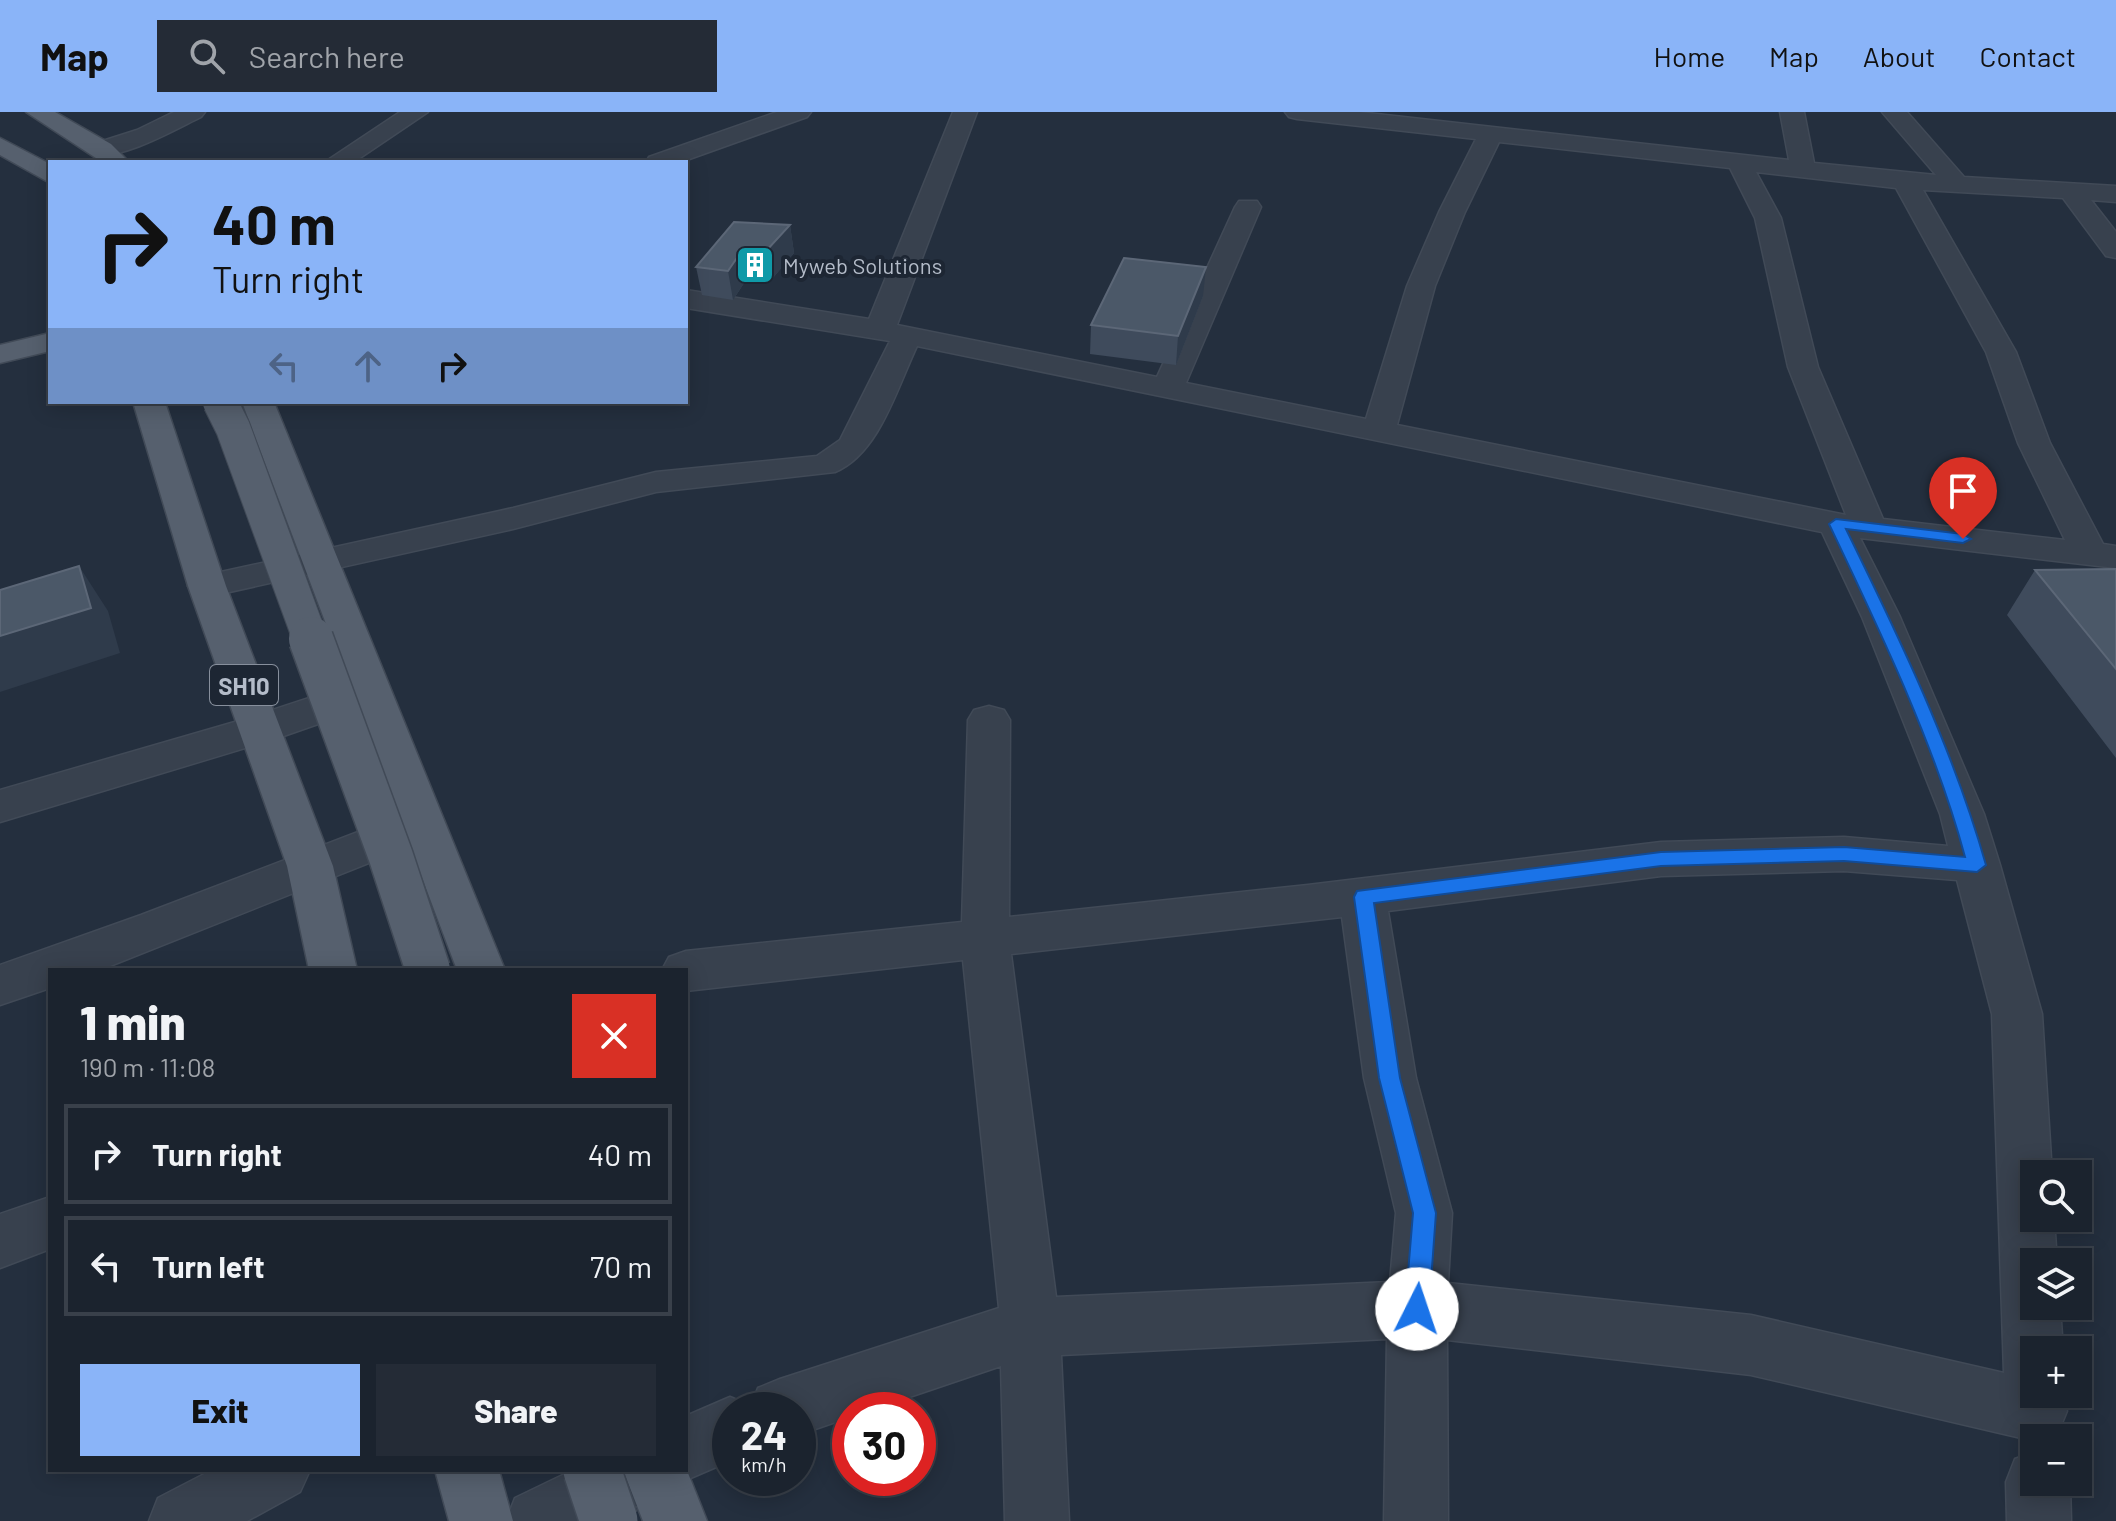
<!DOCTYPE html>
<meta charset="utf-8">
<style>
body{margin:0;font-family:Barlow,sans-serif;background:#242b36;color:#f1f3f6;height:100vh;display:flex;flex-direction:column;font-size:30px;white-space:nowrap}
*{box-sizing:border-box;margin:0}
p{font-size:26px;color:#a0a4aa}
.icon{flex:none;width:44px;height:44px;fill:none;stroke:currentColor;stroke-width:2;stroke-linecap:round;stroke-linejoin:round}
.map{position:relative;flex:1;overflow:hidden}
.sheet{position:absolute;left:48px;top:856px;width:640px;height:504px;display:flex;flex-direction:column;background:#1b232e;border-radius:0px;box-shadow:0 4px 20px #0003,0 0 0 2px #39404a}
.sheet>*{flex:none}
.banner{position:absolute;left:48px;top:48px;width:640px;height:244px;border-radius:0px;box-shadow:0 4px 20px #0003,0 0 0 2px #39404a;background:#8ab4f8;color:#111;overflow:hidden}
.fabs{position:absolute;left:2020px;top:1048px;display:grid;gap:16px}
.fabs a{display:grid;place-items:center;width:72px;height:72px;border-radius:0px;background:#1b232e;box-shadow:0 4px 20px #0003,0 0 0 2px #39404a;font-size:40px}
.speed{position:absolute;left:712px;top:1280px;display:flex;gap:16px;font-size:40px;font-weight:700;text-align:center}
.speed>*{display:grid;place-content:center;width:104px;height:104px;border-radius:50%;background:#1b232e;box-shadow:0 4px 20px #0003,0 0 0 2px #39404a;line-height:1}
.speed small{font-size:20px;font-weight:400}
.speed .limit{border:12px solid #d22;background:#fff;color:#111}
.pin{position:absolute;display:grid;place-items:center;width:68px;height:68px;color:#fff;margin:-82px -34px;border-radius:50% 50% 50% 0;rotate:-45deg;box-shadow:0 0 8px #0007}
.pin .icon{rotate:45deg}
.me{position:absolute;width:88px;margin:-44px;rotate:4deg;stroke-linejoin:round;filter:drop-shadow(0 0 6px #0008)}
.turn{display:flex;align-items:center;gap:28px;height:168px;padding:0 32px;font-size:36px}
.turn .icon{width:104px;height:104px;stroke-width:2.5}
.turn b{display:block;font-size:56px;line-height:68px}
.lanes{display:flex;align-items:center;height:76px;padding:0 32px;background:#0003;justify-content:center;gap:40px;direction:ltr}
.lanes .off{opacity:.35}
.round{display:grid;place-items:center;flex:none;width:84px;height:84px;border-radius:0px;background:#242b36}
.head{display:flex;align-items:center;justify-content:space-between;height:136px;padding:0 32px}
h1{font-size:48px;font-weight:800;line-height:60px}
.action{display:flex;gap:16px;margin-top:auto;padding:16px 32px}
.action a{flex:1;height:92px;border-radius:0px;background:#8ab4f8;color:#111;font-size:32px;font-weight:800;line-height:92px;text-align:center}
.action a+a{background:#242b36;color:#f1f3f6}
ul{padding:0;list-style:none}
li{display:flex;align-items:center;gap:24px;height:100px;margin:0 16px 12px;padding:0 16px;border:4px solid #39404a;border-radius:0px}
li div{flex:1}
li b{display:block;font-size:30px}
li em{font-style:normal}
header{display:flex;align-items:center;gap:48px;box-sizing:border-box;height:112px;padding:0 40px;background:#8ab4f8;color:#111}
header strong{font-size:38px}
nav{display:flex;gap:44px;margin-inline-start:auto;font-size:28px}
.search{width:560px;height:72px;background:#242b36;display:flex;align-items:center;gap:20px;box-sizing:border-box;padding:0 28px;border-radius:0px;color:#a0a4aa;font-size:30px}
.map>svg:first-child{display:block}
</style>
<header>
<strong>Map</strong>
<div class="search"><svg class="icon" aria-label="search" viewBox="0 0 24 24"><circle cx="10" cy="10" r="6"/><path d="M15 15l6 6"/></svg>Search here</div>
<nav><a>Home</a><a>Map</a><a>About</a><a>Contact</a></nav>
</header>
<div class="map">
<svg width="2116" height="1409" viewBox="0 0 2116 1409">
<rect width="100%" height="100%" fill="#242f3e"/>
<g fill="none" stroke-linecap="round" stroke-linejoin="round">
<!-- minor casing -->
<g stroke="#414a57" stroke-width="3">
<path id="minor" d="M174 0H205L201 5C176 17 121 49 93 42L90 37 93 32 137 18Z
M400 0H428L354 50H325Z
M777 0H811L807 5 681 50H646L649 45Z
M953 0H977L897 213 1157 265 1235 95 1239 89H1257L1261 95 1186 271 1366 307 1407 174 1439 100 1476 27 1297 7 1289 5 1285 0H1359L1789 48 1780 0H1804L1814 51 1936 63 1882 0H1907L1964 65 2116 74V90L2091 88 2116 120V146L2106 144 2063 86 1923 78 2016 240 2050 331 2103 432 2116 434V456L1860 426 1900 505 1984 702 2000 753 2042 902 2052 1062H2034V1106H2054L2057 1150H2034V1194H2060L2063 1238H2034V1282H2060L2067 1299 2058 1321 2034 1326V1329L1751 1263 1447 1228 1448 1409H1384L1387 1227 1061 1243 1069 1409H1005L1001 1254 871 1298H850V1305L798 1323V1298H730V1349L686 1368 664 1359 686 1358V1304L730 1285 751 1294 758 1276 780 1267 999 1196 963 848 686 879V858H662L669 845 686 839 962 810 968 608 974 598 989 594 1004 598 1010 608 1009 805 1308 773 1661 730 1844 725 1948 734 1940 702 1862 505 1822 420 917 234C897 276 879 342 835 360L656 380 513 417 207 485 194 482 188 474 194 466 207 463 513 396 656 360 817 344 840 328 890 229 686 196V178L869 207ZM1499 30 1730 56 1755 106 1788 255 1846 403 1397 313 1435 174 1465 100ZM1756 60 1896 76 1986 240 2018 331 2065 428 1883 407 1818 255 1781 106ZM1844 759 1957 768 1992 902 2004 1261 1751 1203 1448 1171 1452 1101 1416 966 1388 799 1661 764ZM1342 805 1364 966 1396 1101 1390 1170 1056 1185 1011 842Z
M370 566 384 569 390 579 384 589 275 627 0 710V678L245 607Z
M418 697 434 701 440 713 434 725 100 858H50V876L0 893V853L141 803Z
M50 1085V1137L0 1156V1102Z
M2034 1340V1370H2070L2071 1409H2007L2006 1370 2015 1347Z
M212 1358H310L300 1380 247 1409H149L158 1386Z
M573 1358H654L658 1366 648 1388 607 1409H506L515 1386Z"/>
</g>
<!-- primary casing -->
<g stroke="#414a57" stroke-width="3">
<path id="primary" d="M26 0H55L111 32 129 50H102Z
M0 26 50 52V71L0 43Z
M50 221V239L0 251V233Z
M133 290H165L226 474 333 754 357 858H309L287 754 188 474Z
M242 290H274L505 858H457Z
M686 1356 707 1409H643L623 1358Z
M435 1358H499L513 1409H449Z"/>
</g>
<!-- minor -->
<use href="#minor" fill="#38414e" fill-rule="evenodd"/>
<!-- primary -->
<use href="#primary" fill="#56606e" fill-rule="evenodd"/>
<!-- primary-bridge-far2 casing -->
<g stroke="#414a57" stroke-width="36" stroke-linecap="butt">
<path id="primary-bridge-far2" d="M220 290 233 316 311 529"/>
</g>
<!-- primary-bridge-far1 casing -->
<g stroke="#414a57" stroke-width="47" stroke-linecap="butt">
<path id="primary-bridge-far1" d="M311 527 391 745 428 858"/>
</g>
<!-- primary-bridge casing -->
<g stroke="#414a57" stroke-width="60" stroke-linecap="butt">
<path id="primary-bridge" d="M592 1358 609 1409"/>
</g>
<!-- primary-bridge-far2 -->
<use href="#primary-bridge-far2" stroke="#56606e" stroke-width="34"/>
<!-- primary-bridge-far1 -->
<use href="#primary-bridge-far1" stroke="#56606e" stroke-width="44"/>
<!-- primary-bridge -->
<use href="#primary-bridge" stroke="#56606e" stroke-width="57"/>
</g>
<!-- wall -->
<path fill="#3f4b5c" d="M790 113 794 141 772 167 748 165 733 188 702 183 696 155Z
M1203 184 1176 253 1090 242 1091 213Z
M2116 457V646L2007 503 2035 458Z"/>
<!-- shaded-wall -->
<path fill="#2f3b4b" d="M790 113 794 141 772 167 767 138Z
M743 137 748 165 733 188 728 159Z
M1206 155 1203 184 1176 253 1178 224Z
M79 454 108 499 120 541 0 580V524Z"/>
<!-- building -->
<path fill="#4b5868" stroke="#5c6777" stroke-width="2" d="M734 110 790 113 767 138 743 137 728 159 696 155Z
M1124 146 1206 155 1178 224 1091 213Z
M79 454 91 496 0 524V478Z
M2116 457V557L2035 458Z"/>
<!-- route -->
<path fill="#1a73e8" stroke="#114b97" stroke-width="2" d="M1836 407 1963 422 1971 427 1963 431 1846 417C1899 525 1953 637 1986 753L1977 760 1844 749 1661 754 1374 791 1400 966 1436 1101 1429 1197 1426 1206 1417 1209 1408 1206 1405 1197 1413 1101 1379 966 1354 785 1357 779 1661 740 1844 735 1965 745C1935 633 1879 517 1829 412Z"/>
<!-- icons -->
<defs>
<g id="building-square" transform="scale(2)"><rect x="-9" y="-9" width="18" height="18" rx="4" fill="#0f9aa8" stroke="#1d2633"/><path d="M-4-6H4V6H1V3H-1V6H-4ZM-2.5-4.3h1.7v1.8h-1.7ZM.8-4.3h1.7v1.8H.8ZM-2.5-1h1.7V.8h-1.7ZM.8-1h1.7V.8H.8Z" fill="#fff"/></g>
</defs>
<g fill-rule="evenodd">
<use href="#building-square" x="755" y="153"/>
</g>
<g text-anchor="middle" dominant-baseline="central" stroke-width="8" stroke-linejoin="round" paint-order="stroke">
<!-- far-poi labels -->
<g font-size="22" fill="#b4bcc9" stroke="#1d2633" text-anchor="start">
<text x="783" y="153">Myweb Solutions</text>
</g>
<!-- shield labels -->
<rect fill="#1d2633" stroke="#878f9c" stroke-width="2" x="210" y="553" width="68" height="40" rx="6"/>
<g font-size="24" font-weight="bold" fill="#b4bcc9">
<text x="244" y="573">SH10</text>
</g>
</g>
</svg>
<div class="fabs">
<a><svg class="icon" aria-label="search" viewBox="0 0 24 24"><circle cx="10" cy="10" r="6"/><path d="M15 15l6 6"/></svg></a>
<a><svg class="icon" aria-label="layers" viewBox="0 0 24 24"><path d="M12 4l9 5-9 5-9-5zM3 14l9 5 9-5"/></svg></a>
<a>+</a>
<a>−</a>
</div>
<div class="speed"><div>24<small>km/h</small></div><div class="limit">30</div></div>
<div class="pin" style="left:1963px;top:427px;background:#d93025"><svg class="icon" aria-label="arrive" viewBox="0 0 24 24"><path d="M6 21V4h12l-3 4 3 4H6"/></svg></div>
<svg class="me" style="left:1417px;top:1197px" viewBox="-20 -20 40 40"><circle r="19" fill="#fff"/><path d="M0-13L10 11 0 6-10 11z" fill="#1a73e8"/></svg>
<div class="banner">
<div class="turn"><svg class="icon" aria-label="right" viewBox="0 0 24 24"><path d="M7 20v-9h11M14 6l5 5-5 5"/></svg><div><b>40 m</b>Turn right</div></div>
<div class="lanes"><svg class="icon off" aria-label="left" viewBox="0 0 24 24"><path d="M17 20v-9H6M10 6l-5 5 5 5"/></svg><svg class="icon off" aria-label="ahead" viewBox="0 0 24 24"><path d="M12 20V5M6 11l6-6 6 6"/></svg><svg class="icon" aria-label="right" viewBox="0 0 24 24"><path d="M7 20v-9h11M14 6l5 5-5 5"/></svg></div>
</div>
<section class="sheet">
<div class="head"><div><h1>1 min</h1><p>190 m · 11:08</p></div><a class="round" style="background:#d93025;color:#fff"><svg class="icon" aria-label="close" viewBox="0 0 24 24"><path d="M6 6l12 12M18 6L6 18"/></svg></a></div>
<ul>
<li><svg class="icon" aria-label="right" viewBox="0 0 24 24"><path d="M7 20v-9h11M14 6l5 5-5 5"/></svg><div><b>Turn right</b></div><em>40 m</em></li>
<li><svg class="icon" aria-label="left" viewBox="0 0 24 24"><path d="M17 20v-9H6M10 6l-5 5 5 5"/></svg><div><b>Turn left</b></div><em>70 m</em></li>
</ul>
<div class="action"><a>Exit</a><a>Share</a></div>
</section>
</div>
